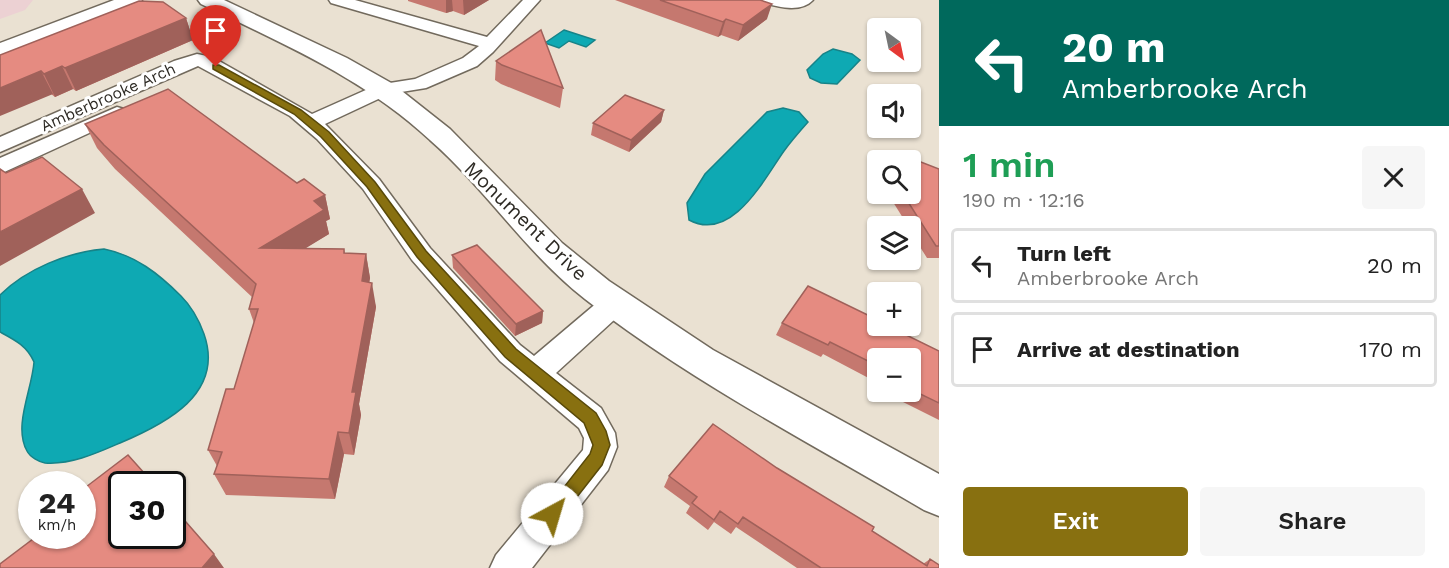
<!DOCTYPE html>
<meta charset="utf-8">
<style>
body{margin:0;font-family:"Work Sans",sans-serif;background:#f6f6f6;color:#222;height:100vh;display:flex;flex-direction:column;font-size:22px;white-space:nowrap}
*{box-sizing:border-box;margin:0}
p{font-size:20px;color:#767676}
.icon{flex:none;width:33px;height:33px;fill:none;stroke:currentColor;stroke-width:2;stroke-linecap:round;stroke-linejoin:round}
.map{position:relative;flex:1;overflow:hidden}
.drawer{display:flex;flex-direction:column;background:#fff;width:510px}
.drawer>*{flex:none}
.top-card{background:#00695c;color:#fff;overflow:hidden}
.needle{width:39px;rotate:147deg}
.buttons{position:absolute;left:867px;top:18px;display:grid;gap:12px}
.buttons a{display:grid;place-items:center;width:54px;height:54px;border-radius:6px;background:#fff;box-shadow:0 2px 4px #0004;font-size:30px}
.speed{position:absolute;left:18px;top:471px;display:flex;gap:12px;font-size:30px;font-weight:700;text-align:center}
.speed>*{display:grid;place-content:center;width:78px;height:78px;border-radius:50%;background:#fff;box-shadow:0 2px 4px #0004;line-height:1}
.speed small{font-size:15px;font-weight:400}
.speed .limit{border:3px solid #111;border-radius:9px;background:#fff;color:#111}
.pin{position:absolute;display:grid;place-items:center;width:51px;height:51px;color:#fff;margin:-62px -26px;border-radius:50% 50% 50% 0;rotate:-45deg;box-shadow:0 0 6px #0007}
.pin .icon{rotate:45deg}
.me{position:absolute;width:66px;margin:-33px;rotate:39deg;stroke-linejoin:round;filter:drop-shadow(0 0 4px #0008)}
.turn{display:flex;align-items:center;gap:21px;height:126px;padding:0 24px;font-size:27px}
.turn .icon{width:78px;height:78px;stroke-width:2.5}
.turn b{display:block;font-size:42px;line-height:51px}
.round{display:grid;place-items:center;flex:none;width:63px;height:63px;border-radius:6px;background:#f6f6f6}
.overview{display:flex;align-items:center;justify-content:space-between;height:102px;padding:0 24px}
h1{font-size:36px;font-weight:600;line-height:45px;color:#1e9e55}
.primary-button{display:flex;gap:12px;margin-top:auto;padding:12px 24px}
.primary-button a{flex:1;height:69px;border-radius:6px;background:#887010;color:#fff;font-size:24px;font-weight:600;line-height:69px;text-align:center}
.primary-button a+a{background:#f6f6f6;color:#222}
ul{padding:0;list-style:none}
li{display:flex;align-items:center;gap:18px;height:75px;margin:0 12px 9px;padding:0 12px;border:3px solid #e0e0e0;border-radius:6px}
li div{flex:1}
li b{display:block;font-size:22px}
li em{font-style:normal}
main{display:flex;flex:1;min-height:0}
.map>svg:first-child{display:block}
</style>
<main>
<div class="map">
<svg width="939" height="568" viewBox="0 0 939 568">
<rect width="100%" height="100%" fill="#eae1d2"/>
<!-- education -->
<path fill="#ecd1d3" d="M0 0H33L25 10 0 19Z"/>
<!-- water -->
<path fill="#0ea9b3" stroke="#178388" stroke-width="1.5" d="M564 30 595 40 586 47 569 41 559 48 545 43Z
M833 49 852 54 860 60 837 84 821 83 810 78 807 70 823 54Z
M783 108 799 112 808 122C800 131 792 140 784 151 764 179 732 243 689 220L687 203 705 174 767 112Z
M104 249C135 255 159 274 181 296 192 307 199 320 204 334 225 394 165 424 120 443 97 453 71 465 45 463 39 462 30 457 27 451 13 426 32 390 34 362 27 346 15 340 0 332V295C26 269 68 252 104 249Z"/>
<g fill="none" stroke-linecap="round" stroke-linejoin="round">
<!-- minor casing -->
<g stroke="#726a5d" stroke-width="3">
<path id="minor" d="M329 0H355L487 37 523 0H540L493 52 477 66 426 88 389 94 325 124 379 179 430 248 520 345 534 356 605 296 615 293 625 296 629 303 625 310 556 373 601 408 615 433 617 447 608 470 532 568H490L496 555 583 450 584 438 579 428 500 361 412 260 363 189 317 139 290 116 198 66 0 152V137L174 61 197 54 212 57 312 114 377 85 415 79 463 58 479 46 331 3Z
M762 0H813C801 13 779 7 764 3Z
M117 107 124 109 127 113 124 117 0 174V158Z"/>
</g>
<!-- tertiary casing -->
<g stroke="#726a5d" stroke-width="3">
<path id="tertiary" d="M198 0H224L347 58 393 84 450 129 562 243 609 281 713 350 939 474V516L924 510C810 443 690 381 585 299 526 253 486 189 430 140 362 77 283 44 201 4Z"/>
</g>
<!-- secondary casing -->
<g stroke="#726a5d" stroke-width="3">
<path id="secondary" d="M114 0H142L139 4 0 58V43Z"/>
</g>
<!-- minor -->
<use href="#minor" fill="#fff" fill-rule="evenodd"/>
<!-- tertiary -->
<use href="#tertiary" fill="#fff" fill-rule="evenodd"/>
<!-- secondary -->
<use href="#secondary" fill="#fff" fill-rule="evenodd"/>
</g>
<!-- wall -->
<path fill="#c5786f" d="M408 0H489L464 15 453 11 446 13 408 1Z
M615 0H761L767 19 738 41 721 35 718 37Z
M186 18 193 40 76 91 73 89 55 97 0 55Z
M496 61 563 88 560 108 501 84 495 80Z
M664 110 661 122 629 152 591 135 593 123Z
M85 124 297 183 325 195 330 219 326 221 329 234 305 248 344 249 345 253 366 254 370 278 369 282 376 307 359 404 361 415 354 455 344 454 335 499 226 495 214 474 217 466 208 450 234 389 254 323 249 309 252 297 115 169 97 148Z
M939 169V258H927L910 231V226H908L888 194H910Z
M452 255 543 311 542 323 515 336 453 268Z
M782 323 939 351V420L883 392H910V358H878V383L823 354 821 357 776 335Z
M669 476 872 531 923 564 930 559 939 568H797L736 527 731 534 714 522 708 530 686 513 690 506 664 487Z"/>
<!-- shaded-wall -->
<path fill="#a0615a" d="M446 0H452L453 11 446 13Z
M463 0H489L464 15Z
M772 4 767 19 738 41 743 25Z
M186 18 193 40 76 91 65 68Z
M726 19 721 35 718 37 723 22Z
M62 66 73 89 55 97 44 74Z
M41 71 53 94 0 116V88Z
M664 110 661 122 629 152 631 140Z
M82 189 95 213 0 266V232Z
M325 195 330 219 326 221 329 234 267 272 260 248 314 201Z
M366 254 370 278 366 305 362 281Z
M372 283 376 307 359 404 361 415 354 455 349 433 352 392Z
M543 311 542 323 515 336 516 324Z
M338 432 344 454 335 499 329 479Z
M214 554 224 568H202Z"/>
<!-- building -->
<path fill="#e58b81" stroke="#a0615a" stroke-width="1.5" d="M660 0H760L772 4 743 25 726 19 723 22Z
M139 1 163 2 186 18 65 68 62 66 44 74 41 71 0 88V55Z
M541 30 563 88 502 65 496 61Z
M168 89 297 183 304 179 325 195 314 201 324 210 260 248 344 249V253L366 254 362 281 372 283 352 392H356L349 433 338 432 329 479 214 474 222 452 208 450 226 389H234L258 309H249L256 284 104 145 85 124Z
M625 95 664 110 631 140 593 123Z
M42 157 82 189 0 232V169L6 173Z
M908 157 939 169V246H936L903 194H910V160H906Z
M477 245 543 311 516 324 452 255Z
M808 286 878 320V326H888L939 351V403L910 389V358H878V366L830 342 828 345 782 323Z
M713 424 777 468 874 527 872 531 927 566 930 559 939 565V568H821L743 517 738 524 720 511 714 520 692 503 697 497 669 476Z
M128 455 154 484H122V536H172V506L214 554 202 568H0V564L37 536H82V490Z
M73 479 78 484H66Z"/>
<!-- route -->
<path fill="#887010" stroke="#58490a" stroke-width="1.5" d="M213 65H219L301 110 329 132 375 182 426 251 516 349 596 413 606 431 610 445 602 465 559 520 552 522 546 520 543 514 590 454 593 445 584 423 505 357 417 257 367 187 321 137 294 114 213 69Z"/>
<g text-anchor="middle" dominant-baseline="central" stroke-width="6" stroke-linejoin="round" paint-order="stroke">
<!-- far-street labels -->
<g font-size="16" fill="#2d2a24" stroke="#fff">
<text transform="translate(108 97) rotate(-24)">Amberbrooke Arch</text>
</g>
<!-- street labels -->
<g font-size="20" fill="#2d2a24" stroke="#fff">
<text transform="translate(526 221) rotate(44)">Monument Drive</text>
</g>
</g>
</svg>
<div class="buttons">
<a><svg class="needle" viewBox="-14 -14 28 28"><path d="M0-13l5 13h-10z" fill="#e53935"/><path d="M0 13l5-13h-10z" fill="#767676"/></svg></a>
<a><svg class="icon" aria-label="sound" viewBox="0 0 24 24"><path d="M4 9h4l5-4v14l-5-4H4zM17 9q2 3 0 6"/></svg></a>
<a><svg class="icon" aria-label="search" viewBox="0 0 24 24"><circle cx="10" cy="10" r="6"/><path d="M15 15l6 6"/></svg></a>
<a><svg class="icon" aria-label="layers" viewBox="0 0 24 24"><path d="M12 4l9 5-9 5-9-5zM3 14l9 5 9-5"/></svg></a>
<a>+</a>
<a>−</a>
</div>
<div class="speed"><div>24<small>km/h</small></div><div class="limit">30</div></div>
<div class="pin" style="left:216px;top:67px;background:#d93025"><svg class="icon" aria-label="arrive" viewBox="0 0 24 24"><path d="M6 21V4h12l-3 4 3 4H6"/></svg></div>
<svg class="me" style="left:552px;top:514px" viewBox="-20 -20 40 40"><circle r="19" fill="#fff"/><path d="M0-13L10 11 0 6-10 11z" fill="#887010"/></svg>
</div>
<section class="drawer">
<div class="top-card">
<div class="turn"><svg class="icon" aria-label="left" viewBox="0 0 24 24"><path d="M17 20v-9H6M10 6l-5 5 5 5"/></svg><div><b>20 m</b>Amberbrooke Arch</div></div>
</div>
<div class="overview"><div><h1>1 min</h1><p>190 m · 12:16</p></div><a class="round"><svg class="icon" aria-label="close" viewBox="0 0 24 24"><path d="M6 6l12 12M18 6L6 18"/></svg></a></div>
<ul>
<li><svg class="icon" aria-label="left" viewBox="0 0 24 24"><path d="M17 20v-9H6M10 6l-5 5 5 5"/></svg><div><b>Turn left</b><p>Amberbrooke Arch</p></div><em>20 m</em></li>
<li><svg class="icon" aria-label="arrive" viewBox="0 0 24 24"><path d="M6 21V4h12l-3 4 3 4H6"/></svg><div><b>Arrive at destination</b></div><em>170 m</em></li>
</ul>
<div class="primary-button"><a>Exit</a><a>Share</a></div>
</section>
</main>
